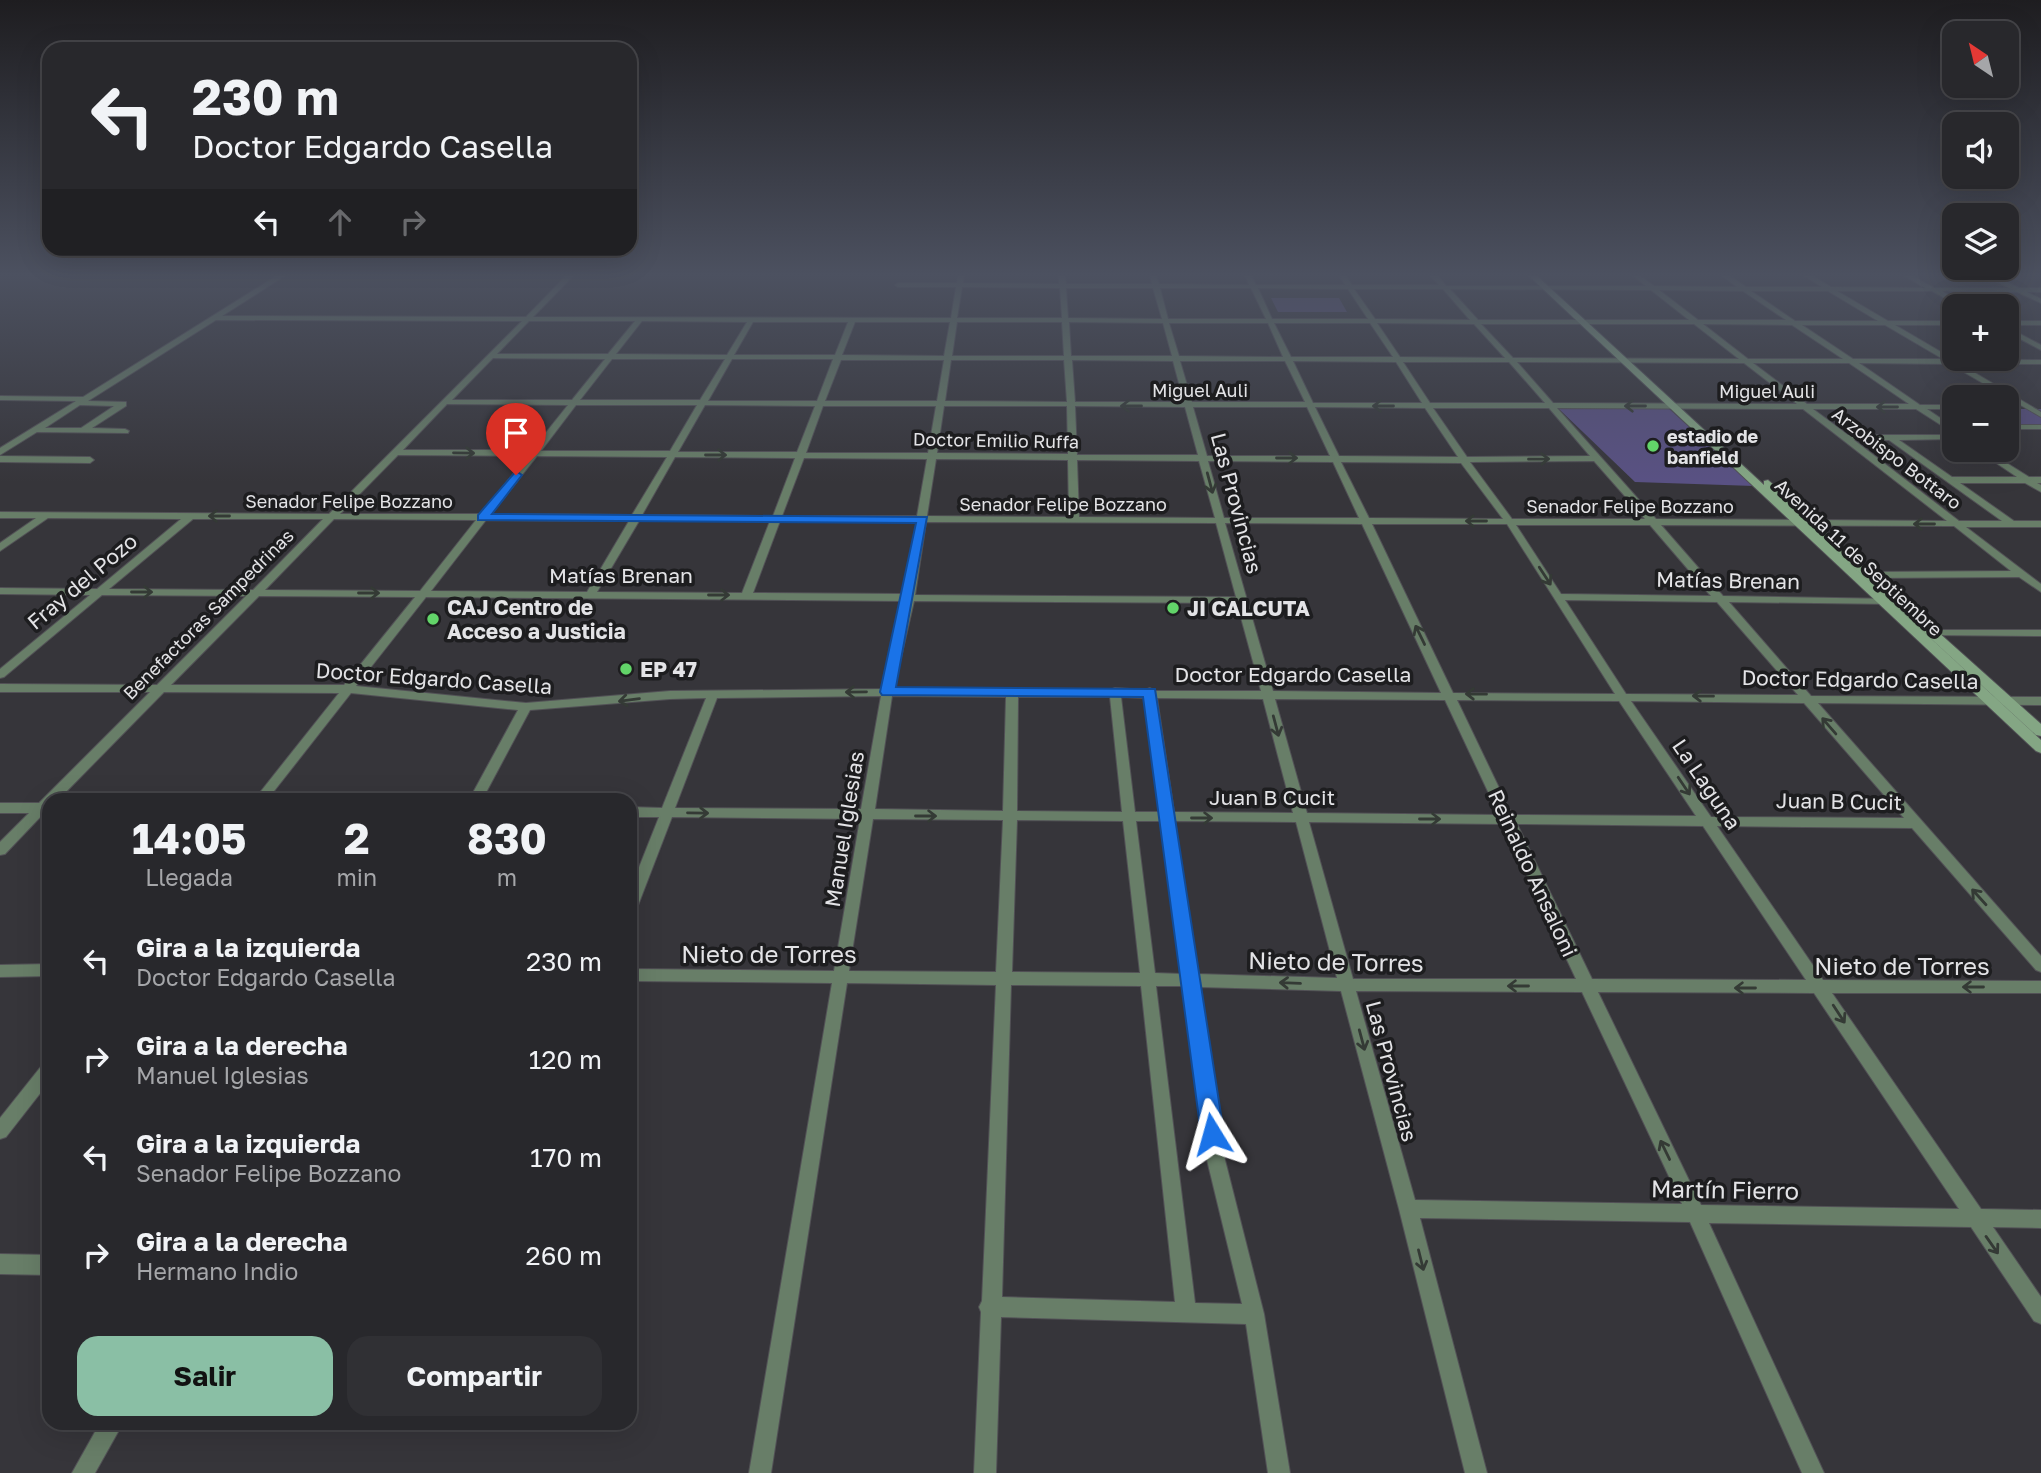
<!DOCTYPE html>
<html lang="es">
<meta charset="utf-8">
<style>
body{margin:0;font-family:"Golos Text",sans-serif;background:#303034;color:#f1f3f6;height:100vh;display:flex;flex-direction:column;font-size:26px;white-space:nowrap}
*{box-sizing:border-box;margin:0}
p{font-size:23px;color:#a5a6a9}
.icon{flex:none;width:38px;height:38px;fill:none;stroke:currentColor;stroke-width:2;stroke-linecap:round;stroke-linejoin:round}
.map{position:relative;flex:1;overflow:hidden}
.sheet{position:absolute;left:42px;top:793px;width:595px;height:637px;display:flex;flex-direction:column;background:#28282c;border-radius:21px;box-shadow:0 7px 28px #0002,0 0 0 2px #444448}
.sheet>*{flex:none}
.top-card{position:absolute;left:42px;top:42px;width:595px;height:214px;border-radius:21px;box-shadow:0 7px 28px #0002,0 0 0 2px #444448;background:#28282c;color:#f1f3f6;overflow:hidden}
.needle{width:46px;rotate:325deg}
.fabs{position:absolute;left:1942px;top:21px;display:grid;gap:14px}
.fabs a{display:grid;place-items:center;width:77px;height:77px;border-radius:14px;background:#28282c;box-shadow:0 7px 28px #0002,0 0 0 2px #444448;font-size:35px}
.pin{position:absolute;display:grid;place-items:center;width:60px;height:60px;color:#fff;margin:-72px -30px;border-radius:50% 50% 50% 0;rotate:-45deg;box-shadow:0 0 7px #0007}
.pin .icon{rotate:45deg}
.me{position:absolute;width:77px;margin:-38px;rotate:352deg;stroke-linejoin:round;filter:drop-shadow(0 0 5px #0008)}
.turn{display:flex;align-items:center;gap:24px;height:147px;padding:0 35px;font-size:32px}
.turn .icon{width:91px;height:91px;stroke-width:2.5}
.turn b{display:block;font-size:49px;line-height:60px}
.lanes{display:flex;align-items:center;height:66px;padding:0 35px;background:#0003;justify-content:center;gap:35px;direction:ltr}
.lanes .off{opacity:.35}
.eta{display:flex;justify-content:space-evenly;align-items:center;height:119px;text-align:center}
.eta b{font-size:42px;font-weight:700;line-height:49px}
.cta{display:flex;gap:14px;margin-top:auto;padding:14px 35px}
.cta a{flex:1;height:80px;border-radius:21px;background:#8abfa5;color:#111;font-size:28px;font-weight:700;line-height:80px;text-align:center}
.cta a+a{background:#303034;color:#f1f3f6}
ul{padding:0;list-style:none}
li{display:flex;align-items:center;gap:21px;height:98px;padding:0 35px}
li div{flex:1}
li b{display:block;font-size:26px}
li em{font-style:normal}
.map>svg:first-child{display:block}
</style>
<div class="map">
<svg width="2041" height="1473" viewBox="0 0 2041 1473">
<rect width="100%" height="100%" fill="#36353a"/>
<!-- green -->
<path fill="#595183" d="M1271 298H1339L1347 312H1278Z
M1666 406 1754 486 1635 482 1559 409Z
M2007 409H2041V426H2007Z"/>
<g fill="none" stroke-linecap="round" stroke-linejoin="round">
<!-- street casing -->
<g stroke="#525156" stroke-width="2">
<path id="street" d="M278 275H286L222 316 526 317 567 275H574L533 317 951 318 956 287H898L895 285 898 283H957L958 275H964L963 283 1059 284V275H1065L1066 284H1152L1150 275H1156L1159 284 1249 285 1245 275H1251L1256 285H1345L1339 275H1345L1352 285H1439L1430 275H1437L1446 286H1646L1632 275H1639L1654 286 1737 287 1721 275H1729L1746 287H1822L1803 275H1811L1831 287 1925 288 1903 275H1911L1934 288H2009L1984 275H1993L2019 288H2041V292H2027L2041 299V303L2017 292 1942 291 1967 306H1960L1932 291H1837L1888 321H1955V325H1895L1953 359 2041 360V364H1960L2041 412V417L1950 364 1859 363 1920 405H1955V409H1927L1955 428V434L1916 409H1813L1848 435H1955V439L1899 440 1952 477H2017L1977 450H1986L2029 477H2041V483H2037L2041 485V492L2025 483H1960L2014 521H2041V527H1966L2041 584V592L2019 577 1868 578 1863 575 1868 572 2011 571 1954 526 1661 525 1723 596 1895 599 1896 601 1891 604 1729 602 1811 696 2041 697V705L1818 703 2041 956V972L2036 970 1912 828 1717 826 1823 980 2041 981V993H1832L1981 1209 2041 1210V1228L1993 1227 2041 1297V1324L2034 1321 1971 1227 1709 1223 1824 1473H1802L1690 1222 1420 1218 1487 1473H1465L1399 1209 1341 991 1199 987 1225 1160 1264 1314 1290 1473H1268L1246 1324 1001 1317 996 1473H974L981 1312 979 1307 982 1301 996 985 847 983 771 1473H749L832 983 630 981V969L834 971 860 819 672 817 637 908 635 912 630 914V890L659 817H630V807L662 808 706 698 670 699 530 710 482 800H469L518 710 351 693 267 800H254L339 693 164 692 58 800H49V811L45 812 5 854 0 855V842L29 813H0V803H39L150 692H0V684L157 685 246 596 102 595 4 677 0 678V669L90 595 0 594V588L97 589 181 519 48 518 0 551V543L36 518H0V512L329 514 522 321 216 320 88 401 126 402V406L92 428 125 429 129 431 128 433 37 432 0 455V448L76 401 0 400V396L83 397ZM962 287 1060 288 1062 318H957ZM1066 288H1153L1162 319 1068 318ZM1160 288H1251L1266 319H1168ZM1258 288 1348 289 1368 319H1272ZM1354 289H1443L1470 320 1375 319ZM1450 289 1651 290 1689 320H1478ZM1659 290 1743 291 1786 320H1698ZM1751 291H1828L1878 321H1795ZM529 321H635L608 354H497ZM642 321 747 322 727 355 616 354ZM753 322H848L835 355H734ZM855 322H950L944 356 842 355ZM957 322H1062L1064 356H952ZM1069 322 1163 323 1172 356H1071ZM1169 323H1268L1283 357 1179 356ZM1274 323H1370L1393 357H1291ZM1377 323 1474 324 1505 358 1400 357ZM1481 324H1694L1739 359 1513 358ZM1703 324 1792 325 1843 359H1748ZM1802 325H1885L1943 359H1853ZM493 358 605 359 572 400H452ZM612 359H725L700 400H580ZM732 359H833L817 401H708ZM841 360H944L937 401H825ZM951 360H1064L1067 402 945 401ZM1072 360 1173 361 1184 402H1075ZM1180 361H1285L1305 402H1192ZM1293 361 1396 362 1422 403H1313ZM1403 362H1509L1545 403H1430ZM1517 362 1744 363 1797 404 1553 403ZM1753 363H1849L1909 404H1807ZM447 404 568 405 532 450H403ZM80 405 114 406 81 428H45ZM576 405H697L670 451H541ZM705 405 815 406 797 452H678ZM823 406H936L928 453H806ZM944 406H1067L1068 454 937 453ZM1075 406 1185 407 1198 455H1077ZM1193 407H1307L1330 456H1207ZM1315 407 1425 408 1458 457 1339 456ZM1433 408H1549L1590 456 1467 457ZM1557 408 1803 409 1947 521 1656 519ZM1854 440H1889L2002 521H1959ZM398 455 528 456 481 514H340ZM537 456 667 457 632 515 491 514ZM675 457 795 458 773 516 642 515ZM804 458 927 459 917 516H782ZM936 459 1068 460 1069 517 927 516ZM1077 460 1199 461 1215 518 1079 517ZM1208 461 1333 462 1359 518H1224ZM1594 461 1645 519H1512L1470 462ZM1341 462 1461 463 1503 519 1369 518ZM193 519H323L253 590 109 589ZM334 519 476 520 420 591 265 590ZM486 520 629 521 587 592 431 591ZM639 521H770L742 593 597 592ZM780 521 917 522 904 594 753 593ZM926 522 1216 523 1236 597 915 595ZM1225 523 1362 524 1441 693 1273 691ZM1372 524H1507L1615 694 1453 693ZM1516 525H1650L1711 596 1561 594ZM259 596 415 597 344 685H171ZM426 597 903 601 882 689 670 691 526 703 356 686ZM1565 600 1717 602 1798 695 1626 694ZM914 601 1237 603 1261 691H1155L1150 688 1145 690 1115 688 1110 690 894 688ZM881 696 861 809 675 808 717 698ZM892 696 1006 697 1003 811 875 809ZM1018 697H1110L1122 812 1017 811ZM1121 697 1145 698 1160 812H1135ZM1157 698 1263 699 1293 813 1174 812ZM1275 699 1445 700 1499 815 1307 813ZM1457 700 1619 701 1696 816 1512 815ZM1631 701 1804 703 1904 818 1711 817ZM873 819 1003 820 996 972 849 971ZM1017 820 1123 821 1140 973 1012 972ZM1136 821H1162L1182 974 1155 973ZM1175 821 1296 822 1337 978 1197 974ZM1309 822 1503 824 1576 979H1353ZM1517 824 1703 826 1806 980 1592 979ZM1011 985 1141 986 1175 1302 1002 1297ZM1156 986H1184L1207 1160 1242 1304 1195 1303ZM1356 991 1582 992 1682 1204 1415 1200ZM1598 992 1814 993 1959 1209 1701 1205Z
M2007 321H2041V325H2007Z
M2007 327 2041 345V350L2007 332Z
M2007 425H2041V429H2007Z
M0 456 90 457 94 460 90 463 0 462Z
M1932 630H2041V636L1928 635 1927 633 1928 631Z
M49 964V976L0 977V965Z
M49 1062V1082L6 1137 0 1139V1118L43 1064Z
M0 1254 49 1255V1275L0 1274Z
M100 1423H123L95 1473H72Z"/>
</g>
<!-- secondary casing -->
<g stroke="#525156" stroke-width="2">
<path id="secondary" d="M1528 275H1536L2041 740V753L2036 751Z
M1768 480 2041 724V736L2036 735 1764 485V481Z"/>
</g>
<!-- street -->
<use href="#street" fill="#687e68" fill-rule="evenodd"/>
<!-- secondary -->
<use href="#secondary" fill="#84a684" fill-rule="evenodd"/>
</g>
<!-- one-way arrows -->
<defs><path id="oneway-shaft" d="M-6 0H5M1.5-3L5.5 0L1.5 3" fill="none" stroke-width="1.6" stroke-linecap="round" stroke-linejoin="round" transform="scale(1.75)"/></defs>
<g stroke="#343a35">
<use href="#oneway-shaft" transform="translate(1131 406) rotate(-180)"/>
<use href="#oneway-shaft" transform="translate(1383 406) rotate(-180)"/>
<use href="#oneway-shaft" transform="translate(1635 406) rotate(180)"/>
<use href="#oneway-shaft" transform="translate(1887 407) rotate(180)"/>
<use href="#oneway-shaft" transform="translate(464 453) rotate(1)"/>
<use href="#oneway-shaft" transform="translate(716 455)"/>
<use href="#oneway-shaft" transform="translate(1287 458)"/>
<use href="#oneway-shaft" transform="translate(1539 459) rotate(-1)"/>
<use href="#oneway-shaft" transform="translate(1210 483) rotate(75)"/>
<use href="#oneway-shaft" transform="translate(219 516) rotate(-180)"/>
<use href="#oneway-shaft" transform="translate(1476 521) rotate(-180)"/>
<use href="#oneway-shaft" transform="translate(1924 524) rotate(-180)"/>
<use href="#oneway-shaft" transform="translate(1545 576) rotate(57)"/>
<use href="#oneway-shaft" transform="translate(142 592)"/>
<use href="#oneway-shaft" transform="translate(369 593)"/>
<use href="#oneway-shaft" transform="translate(719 595)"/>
<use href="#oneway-shaft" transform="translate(1420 635) rotate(-116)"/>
<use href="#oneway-shaft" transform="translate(856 692) rotate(179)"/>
<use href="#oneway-shaft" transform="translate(1476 694) rotate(-179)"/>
<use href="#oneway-shaft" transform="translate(1703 696) rotate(-179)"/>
<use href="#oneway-shaft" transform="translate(629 700) rotate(173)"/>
<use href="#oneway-shaft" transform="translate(1276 726) rotate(75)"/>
<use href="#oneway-shaft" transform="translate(1829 726) rotate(-131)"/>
<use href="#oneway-shaft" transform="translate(1684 786) rotate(56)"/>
<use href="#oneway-shaft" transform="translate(698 813) rotate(1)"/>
<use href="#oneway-shaft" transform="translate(926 816)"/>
<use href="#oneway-shaft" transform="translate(1202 818)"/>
<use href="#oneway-shaft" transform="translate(1430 819)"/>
<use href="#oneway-shaft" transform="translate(1979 897) rotate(-132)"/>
<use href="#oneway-shaft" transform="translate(1290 983) rotate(-178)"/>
<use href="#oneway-shaft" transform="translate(1518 986) rotate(-180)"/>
<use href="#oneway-shaft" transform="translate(1973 987) rotate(180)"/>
<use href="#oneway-shaft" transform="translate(1745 988) rotate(-180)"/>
<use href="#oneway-shaft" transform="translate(1839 1014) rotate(57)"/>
<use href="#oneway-shaft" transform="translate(1362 1040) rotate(75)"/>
<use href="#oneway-shaft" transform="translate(1665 1150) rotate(-116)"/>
<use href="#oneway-shaft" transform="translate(1992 1245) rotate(55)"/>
<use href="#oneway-shaft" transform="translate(1421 1260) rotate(76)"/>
</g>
<!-- sky -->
<linearGradient id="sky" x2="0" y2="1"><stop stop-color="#1e1d20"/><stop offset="0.57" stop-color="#4c5160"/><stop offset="1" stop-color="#4c5160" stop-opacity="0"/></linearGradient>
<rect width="2041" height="482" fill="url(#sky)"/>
<!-- route -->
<path fill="#1a73e8" stroke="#114b97" stroke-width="2" d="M516 471 522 475 492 514 927 517 896 687 1155 689 1224 1134 1220 1142 1212 1145 1204 1142 1201 1134 1143 697 882 695 880 692 916 523 478 520V515Z"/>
<!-- markers -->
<g fill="#62d469" stroke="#1d1d1f" stroke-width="2.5">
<circle cx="1653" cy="446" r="7"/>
<circle cx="1173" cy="608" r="7"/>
<circle cx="433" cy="619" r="7"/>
<circle cx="626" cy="669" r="7"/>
</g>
<g text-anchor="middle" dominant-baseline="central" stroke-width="7" stroke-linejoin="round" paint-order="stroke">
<!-- far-street labels -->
<g font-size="18" fill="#e3e3e6" stroke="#1d1d1f">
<text x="1200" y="390">Miguel Auli</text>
<text x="1767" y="391">Miguel Auli</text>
<text transform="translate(996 440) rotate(1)">Doctor Emilio Ruffa</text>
<text transform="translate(1897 458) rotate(37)">Arzobispo Bottaro</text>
<text x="349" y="501">Senador Felipe Bozzano</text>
<text x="1063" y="504">Senador Felipe Bozzano</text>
<text x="1630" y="506">Senador Felipe Bozzano</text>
<text transform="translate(1859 557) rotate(43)">Avenida 11 de Septiembre</text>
<text transform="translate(208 614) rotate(-45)">Benefactoras Sampedrinas</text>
</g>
<!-- far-poi labels -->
<g font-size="18" font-weight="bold" fill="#e3e3e6" stroke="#1d1d1f" text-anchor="start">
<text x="1667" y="436">estadio de<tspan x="1667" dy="21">banfield</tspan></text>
</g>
<!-- street labels -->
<g font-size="21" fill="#e3e3e6" stroke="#1d1d1f">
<text transform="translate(1237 503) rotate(75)">Las Provincias</text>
<text x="621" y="575">Matías Brenan</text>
<text transform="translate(1728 580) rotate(1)">Matías Brenan</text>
<text transform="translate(82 581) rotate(-40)">Fray del Pozo</text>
<text x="1293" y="674">Doctor Edgardo Casella</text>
<text transform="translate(434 678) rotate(4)">Doctor Edgardo Casella</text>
<text transform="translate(1860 679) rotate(1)">Doctor Edgardo Casella</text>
<text transform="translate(1707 784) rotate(56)">La Laguna</text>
<text x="1272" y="797">Juan B Cucit</text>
<text transform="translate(1839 801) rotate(1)">Juan B Cucit</text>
<text transform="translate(844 829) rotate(-81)">Manuel Iglesias</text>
<text transform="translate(1533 873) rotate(65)">Reinaldo Ansaloni</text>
<text transform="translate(1392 1071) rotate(75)">Las Provincias</text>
</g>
<!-- poi labels -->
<g font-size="21" font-weight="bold" fill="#e3e3e6" stroke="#1d1d1f" text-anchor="start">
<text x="447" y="607">CAJ Centro de<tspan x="447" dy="24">Acceso a Justicia</tspan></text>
<text x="1187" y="608">JI CALCUTA</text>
<text x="640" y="669">EP 47</text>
</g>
<!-- near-street labels -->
<g font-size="24" fill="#e3e3e6" stroke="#1d1d1f">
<text x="769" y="953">Nieto de Torres</text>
<text transform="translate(1336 961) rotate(1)">Nieto de Torres</text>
<text x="1902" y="965">Nieto de Torres</text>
<text transform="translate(1725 1189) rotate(1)">Martín Fierro</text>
</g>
</g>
</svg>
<div class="fabs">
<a><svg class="needle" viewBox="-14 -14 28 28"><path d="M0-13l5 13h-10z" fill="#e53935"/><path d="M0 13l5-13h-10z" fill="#a5a6a9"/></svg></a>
<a><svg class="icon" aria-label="sound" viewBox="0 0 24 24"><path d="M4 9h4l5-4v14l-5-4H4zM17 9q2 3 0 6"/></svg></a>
<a><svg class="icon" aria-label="layers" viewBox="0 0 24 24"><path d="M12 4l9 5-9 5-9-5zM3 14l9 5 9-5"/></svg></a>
<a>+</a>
<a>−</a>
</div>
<div class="pin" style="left:516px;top:475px;background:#d93025"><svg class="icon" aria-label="arrive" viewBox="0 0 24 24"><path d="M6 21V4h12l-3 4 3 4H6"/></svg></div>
<svg class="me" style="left:1212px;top:1134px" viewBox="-20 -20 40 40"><path d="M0-17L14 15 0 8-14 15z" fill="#1a73e8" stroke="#fff" stroke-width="4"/></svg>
<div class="top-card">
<div class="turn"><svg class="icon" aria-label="left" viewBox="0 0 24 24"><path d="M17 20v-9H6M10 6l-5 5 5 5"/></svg><div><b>230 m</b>Doctor Edgardo Casella</div></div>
<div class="lanes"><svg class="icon" aria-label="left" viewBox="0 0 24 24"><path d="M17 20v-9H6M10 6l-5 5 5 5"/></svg><svg class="icon off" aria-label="ahead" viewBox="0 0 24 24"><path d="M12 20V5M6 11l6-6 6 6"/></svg><svg class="icon off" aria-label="right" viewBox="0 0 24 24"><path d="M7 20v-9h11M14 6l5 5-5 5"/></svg></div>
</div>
<section class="sheet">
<div class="eta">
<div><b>14:05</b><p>Llegada</p></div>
<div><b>2</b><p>min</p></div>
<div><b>830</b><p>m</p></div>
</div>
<ul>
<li><svg class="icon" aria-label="left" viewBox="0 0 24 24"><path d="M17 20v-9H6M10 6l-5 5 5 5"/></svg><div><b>Gira a la izquierda</b><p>Doctor Edgardo Casella</p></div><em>230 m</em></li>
<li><svg class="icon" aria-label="right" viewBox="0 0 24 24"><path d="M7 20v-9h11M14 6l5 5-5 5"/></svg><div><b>Gira a la derecha</b><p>Manuel Iglesias</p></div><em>120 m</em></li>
<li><svg class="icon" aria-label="left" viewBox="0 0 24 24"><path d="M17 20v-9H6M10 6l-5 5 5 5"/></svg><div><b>Gira a la izquierda</b><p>Senador Felipe Bozzano</p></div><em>170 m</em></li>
<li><svg class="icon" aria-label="right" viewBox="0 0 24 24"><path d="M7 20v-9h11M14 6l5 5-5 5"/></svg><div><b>Gira a la derecha</b><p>Hermano Indio</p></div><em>260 m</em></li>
</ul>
<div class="cta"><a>Salir</a><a>Compartir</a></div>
</section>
</div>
